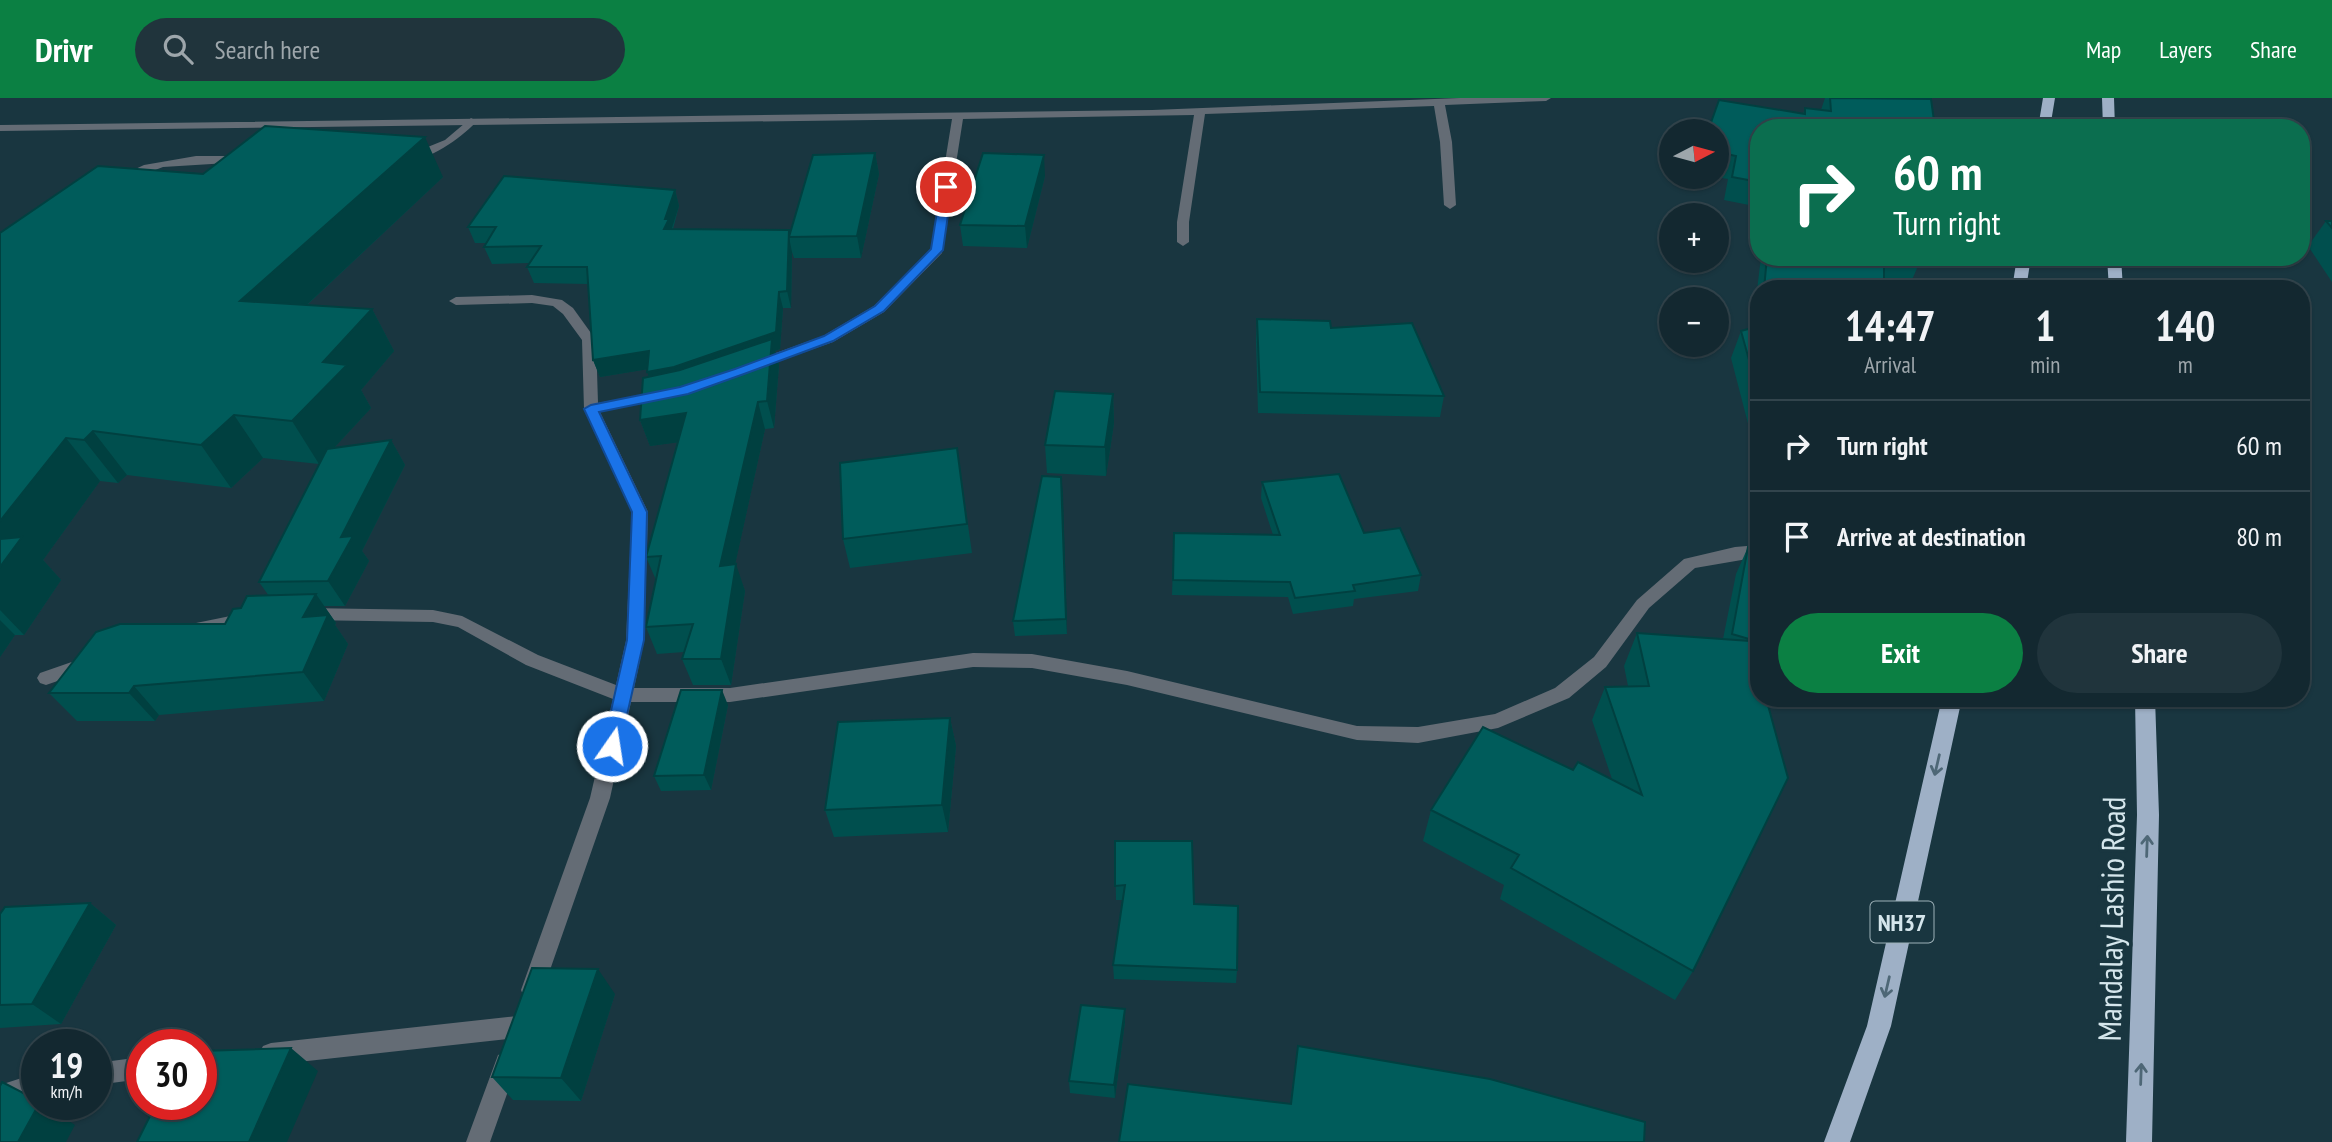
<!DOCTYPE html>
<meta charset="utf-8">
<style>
body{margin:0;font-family:"PT Sans Narrow",sans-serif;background:#20343c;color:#f1f3f6;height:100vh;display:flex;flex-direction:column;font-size:26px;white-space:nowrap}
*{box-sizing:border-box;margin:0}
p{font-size:23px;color:#9da6ab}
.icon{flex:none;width:38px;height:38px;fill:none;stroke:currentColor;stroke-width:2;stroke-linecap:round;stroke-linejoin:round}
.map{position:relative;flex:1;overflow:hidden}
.details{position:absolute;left:1750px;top:182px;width:560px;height:427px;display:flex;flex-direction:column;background:#132830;border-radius:28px;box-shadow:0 2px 5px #0004,0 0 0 2px #32444c}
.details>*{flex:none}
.banner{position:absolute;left:1750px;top:21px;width:560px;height:147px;border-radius:28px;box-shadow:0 2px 5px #0004,0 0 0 2px #32444c;background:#0b6e4f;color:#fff;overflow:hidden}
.needle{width:46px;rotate:84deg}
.fabs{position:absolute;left:1659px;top:21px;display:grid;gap:14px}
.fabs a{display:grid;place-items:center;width:70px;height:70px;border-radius:50%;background:#132830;box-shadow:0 2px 5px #0004,0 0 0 2px #32444c;font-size:35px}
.speed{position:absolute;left:21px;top:931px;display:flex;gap:14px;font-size:35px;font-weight:700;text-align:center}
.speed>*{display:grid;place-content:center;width:91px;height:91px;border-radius:50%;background:#132830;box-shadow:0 2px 5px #0004,0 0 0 2px #32444c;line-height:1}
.speed small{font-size:18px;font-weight:400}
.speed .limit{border:10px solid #d22;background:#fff;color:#111}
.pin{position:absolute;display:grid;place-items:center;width:60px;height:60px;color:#fff;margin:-30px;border:4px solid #fff;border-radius:50%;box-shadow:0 2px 7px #0007}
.me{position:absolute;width:77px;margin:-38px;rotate:13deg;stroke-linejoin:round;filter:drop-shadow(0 0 5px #0008)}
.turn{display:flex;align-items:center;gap:24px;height:147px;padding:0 28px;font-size:32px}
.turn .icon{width:91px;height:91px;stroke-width:2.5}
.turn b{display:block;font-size:49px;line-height:60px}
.eta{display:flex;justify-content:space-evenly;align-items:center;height:119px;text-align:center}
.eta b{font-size:42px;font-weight:700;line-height:49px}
.action{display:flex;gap:14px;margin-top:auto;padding:14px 28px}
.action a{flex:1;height:80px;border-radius:42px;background:#0b8043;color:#fff;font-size:28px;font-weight:700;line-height:80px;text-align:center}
.action a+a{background:#20343c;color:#f1f3f6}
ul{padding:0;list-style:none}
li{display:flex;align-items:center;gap:21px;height:91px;padding:0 28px;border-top:2px solid #32444c}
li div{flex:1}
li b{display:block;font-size:26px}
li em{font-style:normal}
header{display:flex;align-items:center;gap:42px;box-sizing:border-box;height:98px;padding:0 35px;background:#0b8043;color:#fff}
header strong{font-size:33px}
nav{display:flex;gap:38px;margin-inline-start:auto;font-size:24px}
.search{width:490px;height:63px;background:#20343c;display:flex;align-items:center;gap:18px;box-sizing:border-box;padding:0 24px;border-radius:38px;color:#9da6ab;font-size:26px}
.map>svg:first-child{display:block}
</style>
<header>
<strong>Drivr</strong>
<div class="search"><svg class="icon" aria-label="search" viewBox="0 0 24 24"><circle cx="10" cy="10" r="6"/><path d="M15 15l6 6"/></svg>Search here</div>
<nav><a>Map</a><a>Layers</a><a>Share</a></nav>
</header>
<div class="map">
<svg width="2332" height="1044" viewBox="0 0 2332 1044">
<rect width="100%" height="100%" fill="#193640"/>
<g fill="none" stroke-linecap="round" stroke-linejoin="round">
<!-- service -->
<path fill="#646c75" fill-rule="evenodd" d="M471 20 477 23C465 37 420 71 403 59L445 42Z
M196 58H244L250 61 244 64 163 69 118 86 112 82 144 67Z"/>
<!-- minor -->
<path fill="#646c75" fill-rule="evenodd" d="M1460 0H1551L1546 3 1445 7 1452 44 1456 107 1450 111 1444 107 1440 44 1434 8 1205 16 1189 124V144L1183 148 1177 144V124L1194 17 963 21 942 155 884 214 833 244 756 271 749 267 751 264 823 238 874 208 931 151 952 21 0 33V27L1152 12Z
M532 197 562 202 573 210 596 242 598 305 663 293 670 297 663 301 600 314 648 414 644 543 634 590H730L973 555 1032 556 1127 573 1357 628 1418 629 1495 616 1555 590 1594 559 1637 502 1684 461 1735 449 1759 447V459L1695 470 1649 510 1606 569 1569 600 1498 630 1418 645 1357 642 1127 587 1032 570 973 569 730 604H631L610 700 543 892 540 899 532 902 524 899 521 892 590 700 613 601 526 567 458 529 433 524 306 522 300 520 297 516 300 512 306 510 433 512 462 518 538 557 616 587 626 543 632 414 584 311 582 242 563 216 553 208 532 205 456 207 449 203 456 199Z
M250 514 256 515 259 520 256 525 196 537 190 536 187 531 190 526 196 525Z
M89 558 95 560 98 565 95 570 46 587 40 585 37 580 40 575Z
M518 918 526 921 529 929 526 937 518 940 271 967 263 964 259 956 263 948 271 945Z
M506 954 514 957 518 965 490 1044H466L498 957Z
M142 959V981L96 987V965Z
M37 975V998L0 1011V987Z"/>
<!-- trunk -->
<path fill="#9eb0c6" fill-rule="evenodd" d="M2043 0H2055L2050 30H2038Z
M2102 0H2114L2115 30H2103Z
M2017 159H2031L2026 191H2012Z
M2107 159H2121L2123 191H2109Z
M1942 600H1962L1891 928 1850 1044H1824L1867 928Z
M2135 600H2155L2159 717 2152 1044H2126L2137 717Z"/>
</g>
<!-- wall -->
<path fill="#004f4e" d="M1825 0H1924L1759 30V109L1724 102 1728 81 1716 79 1717 33 1803 16 1805 10 1821 12Z
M875 55 879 76 861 160H794L792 154 791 210H783L780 251 775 253 779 267 774 330 765 331 735 466 745 493 731 587H693L682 561 684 554 657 556 646 529 656 482 646 459 678 344 650 348 640 322 649 278 648 271 600 279 593 262 588 186 534 185 527 169 530 165 492 166 484 149 487 145H475L468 129 675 92 679 108 673 131 789 132V135Z
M203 76 443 79 307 207 372 211 394 253 361 292 371 310 333 351 391 342 405 367 362 453 369 463 345 508H324L336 525 335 527 348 546 324 603 159 617 155 623H77L49 595 225 526 241 510 269 498 259 484 320 364 319 366 263 360 231 390 127 377 118 385 100 383 43 462 61 482 24 537H15L0 559V135Z
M1045 78 1027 150 963 148 960 127Z
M2326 123H2332V184L2308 148Z
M1761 159H1920L1918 168 1908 191H1898L1884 187V191H1759V228L1753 226Z
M1257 221 1444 298 1440 319 1258 315 1256 242Z
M1759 228V442L1749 409 1758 364 1731 260 1741 233Z
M1113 296 1114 325 1106 378 1047 375 1045 347Z
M957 350 972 455 850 470 843 441Z
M1061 379 1067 536 1015 538 1013 523Z
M1262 384 1364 435 1421 477 1418 493 1354 501 1353 508 1293 516 1288 499 1172 497 1174 435 1273 437 1261 400Z
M1748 449 1759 452V600L1693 873 1675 902 1500 801 1504 787 1423 743 1431 712 1573 672 1612 681 1592 622 1605 589 1628 588 1624 568 1637 535 1723 541 1736 476Z
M1844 600H1863L1860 605Z
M728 607 711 692 661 693 654 678Z
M950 620 956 648 948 734 834 739 825 712Z
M1115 743 1194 806 1237 872 1236 885 1114 881 1113 867 1123 802H1116Z
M90 805 116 827 61 926 0 930V816Z
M615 896 581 1003 513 1002 492 979Z
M1125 924 1115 1000 1070 995 1069 983Z
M1298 948 1490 981 1119 1044 1290 1006Z"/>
<!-- shaded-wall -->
<path fill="#004040" d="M425 39 443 79 266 245 240 203Z
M875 55 879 76 861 160 857 138Z
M1044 57 1045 78 1027 150 1025 128Z
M675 92 679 108 672 130 675 138 664 131 665 121Z
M789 132 790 139H789L792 154 791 210 787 193Z
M779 194 783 210 780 251 775 253 779 267 774 330 767 303 653 291 647 274Z
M372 211 394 253 361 292 371 310 319 366 292 323 323 264Z
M649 253 655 270 600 279 593 262Z
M1113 296 1114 325 1106 378 1105 349Z
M758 304 765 331 729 494 720 468Z
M686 315 696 342 650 348 640 322Z
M234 317 263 360 231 390 201 347Z
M93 333 127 377 118 385 84 342Z
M66 340 100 383 43 462 61 482 24 537 0 512V423Z
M391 342 405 367 362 453 369 463 345 508 328 483 341 439Z
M1061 379 1063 395 1067 536 1066 521Z
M736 466 745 493 731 587 721 561Z
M316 496 336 525 335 527 348 546 324 603 303 574V519Z
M0 522 15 537 0 559Z
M134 588 159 617 155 623 129 595Z
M722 592 728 607 711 692 704 677Z
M950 620 956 648 948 734 942 707Z
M90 805 116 827 61 926 32 906Z
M598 871 615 896 581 1003 561 980Z
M1125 911V924L1115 1000 1114 987Z
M291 950 318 973 287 1044H249Z
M39 1006H43L75 1027 66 1044H18Z"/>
<!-- building -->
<path fill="#005c5b" stroke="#004040" stroke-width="2" d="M1830 0 1931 1 1935 30H1759V84L1732 79 1736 58 1717 54V33H1708L1719 2 1805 16V10L1831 13Z
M265 28 425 39 240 203 372 211 323 264 347 267 292 323 234 317 201 347 93 333 84 342 66 340 0 423V135L98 68 203 76Z
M875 55 857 138 789 139 813 57Z
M983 55 1044 57 1025 128 960 127Z
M504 78 675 92 665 121H669L664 131 789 132 787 193 779 194 776 234 674 269 647 274 649 253 593 262 587 169H527L541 148 484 149 496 129H468Z
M2326 123H2332V130Z
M1767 159H1920L1918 168 1884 161V191H1764Z
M1257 221 1330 223 1331 230 1412 225 1444 298 1260 294Z
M1759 228V298L1741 233Z
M772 241 767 303 758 304 720 468 736 466 721 561H682L693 526 646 529 661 458 646 459 686 315 640 322 643 280 680 272Z
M1055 293 1113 296 1105 349 1045 347Z
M391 342 341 439 353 438 328 483 259 484 327 351Z
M957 350 967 426 843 441 840 365Z
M1339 376 1364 435 1400 430 1421 477 1353 487 1355 493 1295 500 1290 484 1173 482 1174 435 1280 437 1262 384Z
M1042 378 1061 379 1066 521 1013 523Z
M22 439 0 469V441Z
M1748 449 1759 452V544L1732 536Z
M316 496 303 519 328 517 303 574 134 588 129 595H49L96 534 120 526H225L233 511 241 510 247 498Z
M1637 535 1750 543 1759 575V600H1766L1788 680 1693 873 1511 770 1519 757 1431 712 1483 629 1573 672 1578 664 1642 697 1605 589 1649 588Z
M681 592H722L704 677 654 678Z
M950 620 942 707 825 712 838 624Z
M1115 743H1192L1194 806 1238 808 1237 872 1113 867 1125 787 1115 788Z
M90 805 32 906 0 907V816L5 809Z
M532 870 598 871 561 980 492 979Z
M1081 907 1125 911 1114 987 1069 983Z
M1298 948 1490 981 1645 1024 1644 1044H1119L1128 986 1291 1006Z
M291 950 249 1044H137L156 1006H201V953Z
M2 984 37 1002V1006H39L18 1044H0V988Z"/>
<!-- one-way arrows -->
<defs><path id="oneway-shaft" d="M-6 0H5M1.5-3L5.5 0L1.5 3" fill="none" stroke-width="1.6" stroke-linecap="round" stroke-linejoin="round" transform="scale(1.75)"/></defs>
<g stroke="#4e6776">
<use href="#oneway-shaft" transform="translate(1937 667) rotate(103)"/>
<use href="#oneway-shaft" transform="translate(2147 748) rotate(-88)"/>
<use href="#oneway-shaft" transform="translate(1887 889) rotate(103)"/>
<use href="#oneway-shaft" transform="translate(2141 976) rotate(-88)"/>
</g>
<!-- route -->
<path fill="#1a73e8" stroke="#114b97" stroke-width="2" d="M946 86 952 89 943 152 884 213 833 243 744 276 688 296 599 314 647 414 644 542 620 648 618 653H606L603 648 627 542 632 414 584 311 591 307 680 289 735 271 824 238 875 208 931 151 941 89Z"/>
<g text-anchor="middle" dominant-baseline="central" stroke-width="7" stroke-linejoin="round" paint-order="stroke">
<!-- shield labels -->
<rect fill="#193640" stroke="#9db1b8" stroke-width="2" x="1870.5" y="803.5" width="63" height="41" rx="5"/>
<g font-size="24" font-weight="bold" fill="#d5e6ec">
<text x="1902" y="824">NH37</text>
</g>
<!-- near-street labels -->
<g font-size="32" fill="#d5e6ec" stroke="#193640">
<text transform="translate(2111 821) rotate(-89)">Mandalay Lashio Road</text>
</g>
</g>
</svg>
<div class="fabs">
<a><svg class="needle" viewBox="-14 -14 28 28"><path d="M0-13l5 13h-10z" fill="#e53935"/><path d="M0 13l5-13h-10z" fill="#9da6ab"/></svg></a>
<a>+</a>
<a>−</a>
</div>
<div class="speed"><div>19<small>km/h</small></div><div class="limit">30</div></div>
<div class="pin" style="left:946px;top:89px;background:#d93025"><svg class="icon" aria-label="arrive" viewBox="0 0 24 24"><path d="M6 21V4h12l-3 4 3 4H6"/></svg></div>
<svg class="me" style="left:612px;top:648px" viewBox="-20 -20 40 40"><circle r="17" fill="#1a73e8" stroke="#fff" stroke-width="3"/><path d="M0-11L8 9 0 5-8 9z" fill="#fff"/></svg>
<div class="banner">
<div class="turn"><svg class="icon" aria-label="right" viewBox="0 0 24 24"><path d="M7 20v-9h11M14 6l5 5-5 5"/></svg><div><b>60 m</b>Turn right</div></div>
</div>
<section class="details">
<div class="eta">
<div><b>14:47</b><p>Arrival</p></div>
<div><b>1</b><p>min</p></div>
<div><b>140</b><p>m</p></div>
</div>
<ul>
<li><svg class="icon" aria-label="right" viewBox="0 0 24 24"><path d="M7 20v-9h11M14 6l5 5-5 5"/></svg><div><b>Turn right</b></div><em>60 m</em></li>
<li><svg class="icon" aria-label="arrive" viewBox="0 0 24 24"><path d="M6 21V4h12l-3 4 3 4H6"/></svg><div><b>Arrive at destination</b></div><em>80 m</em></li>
</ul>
<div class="action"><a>Exit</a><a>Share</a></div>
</section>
</div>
